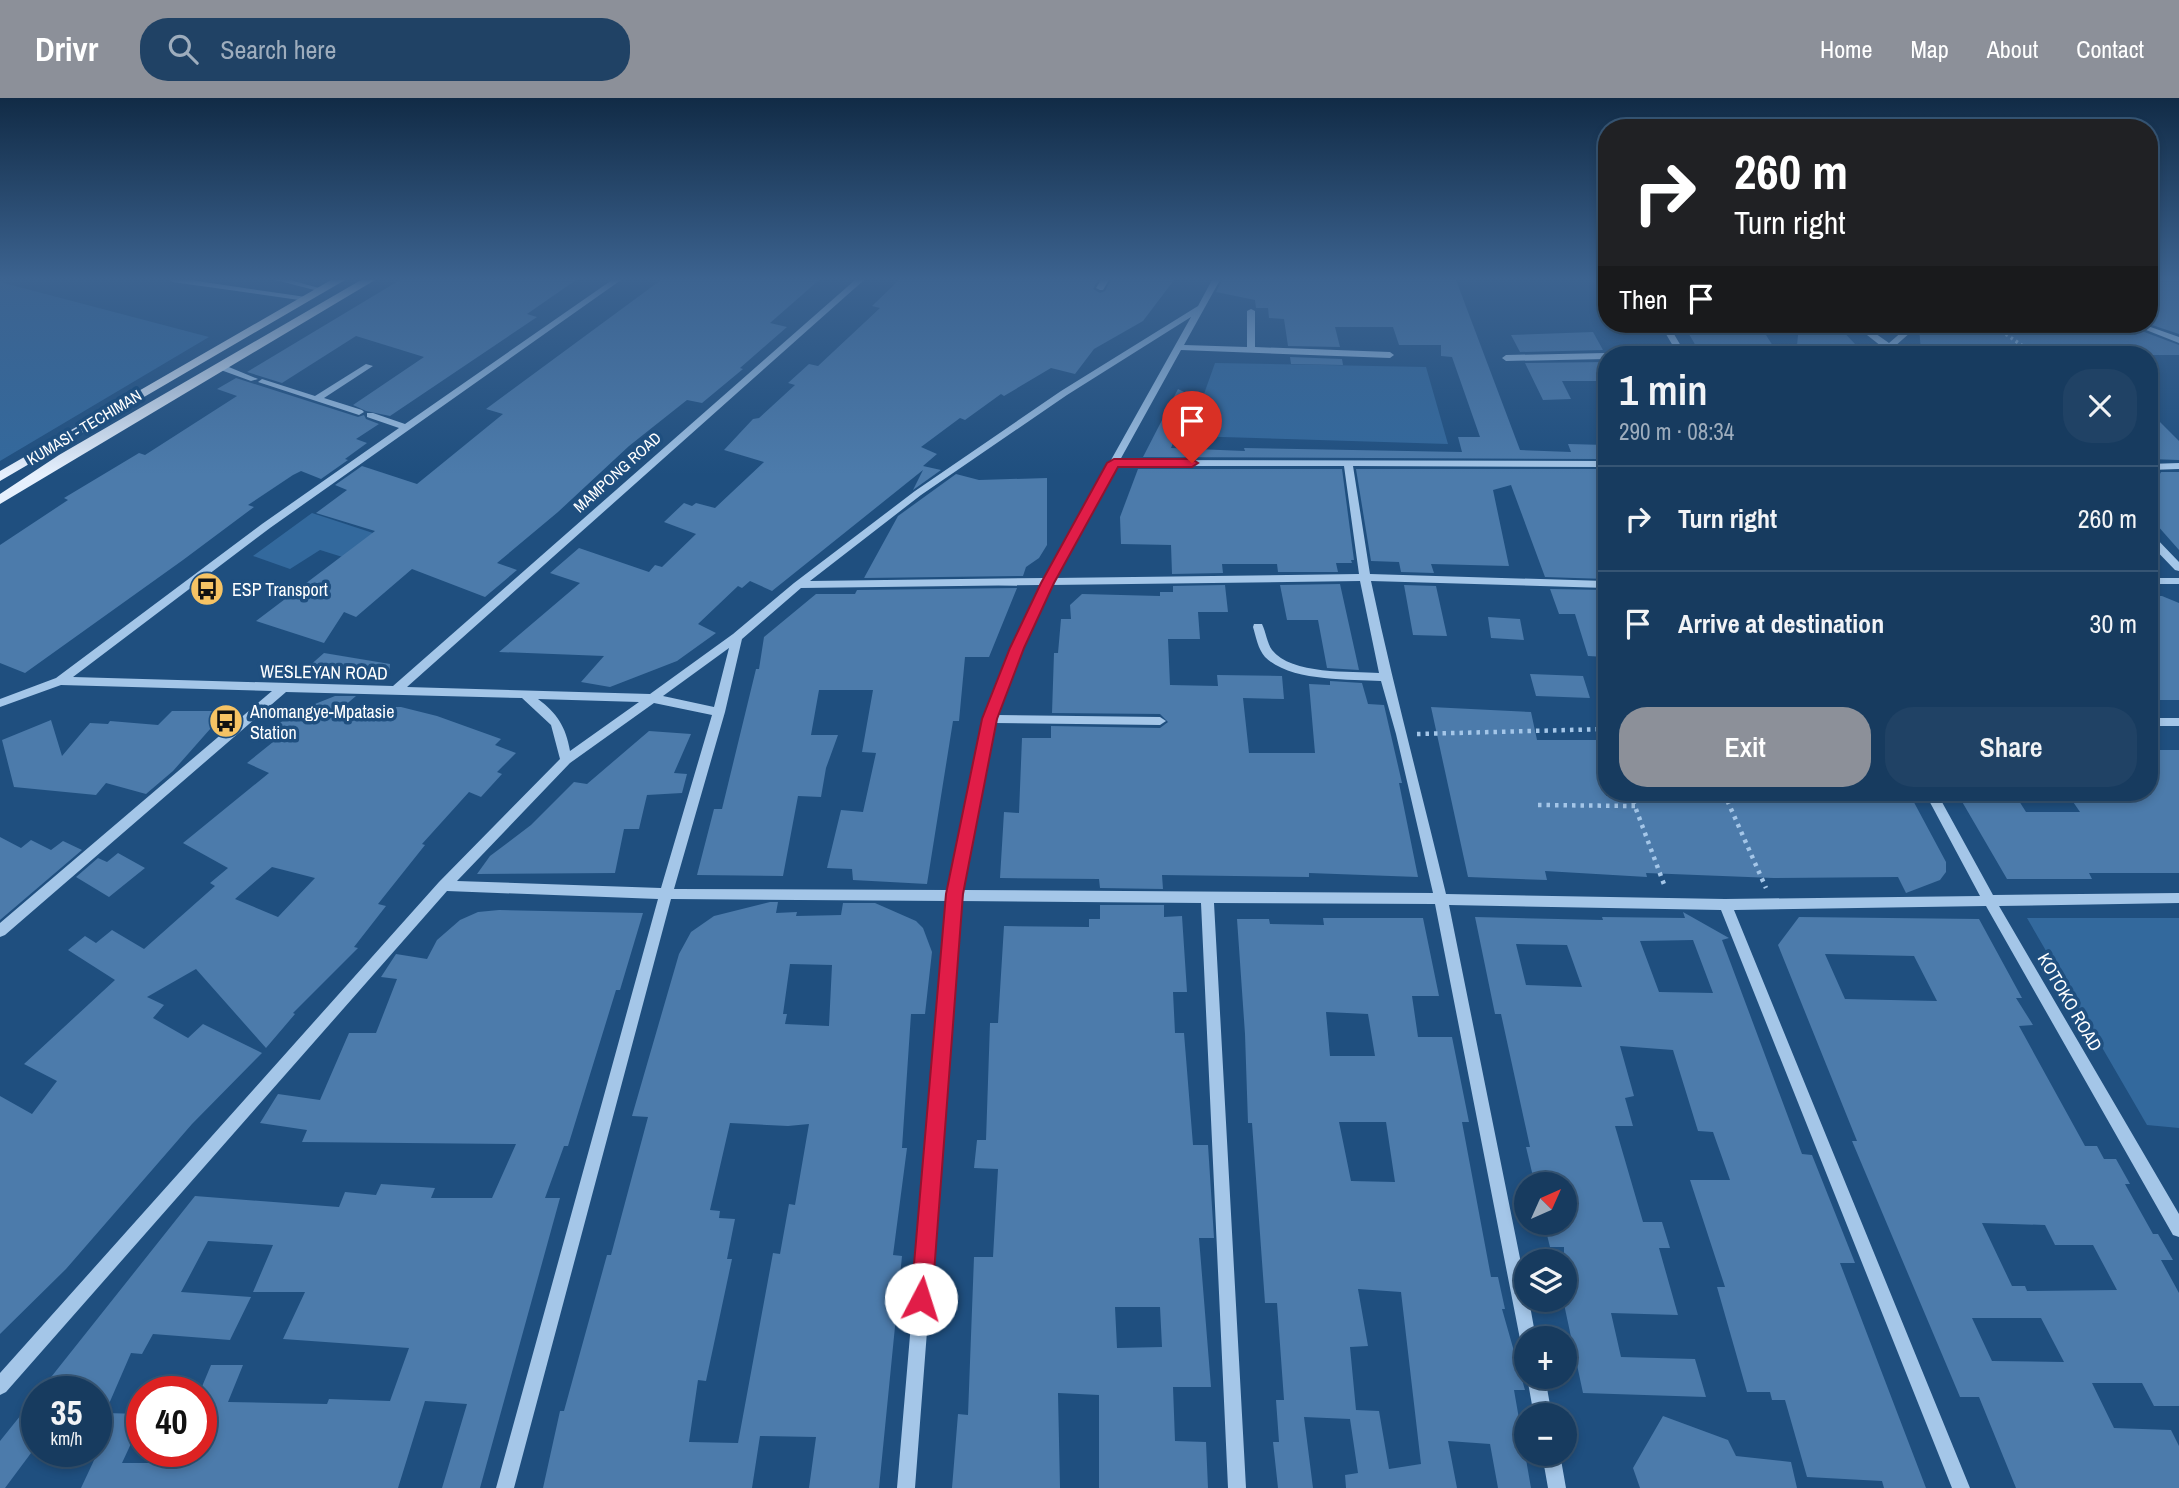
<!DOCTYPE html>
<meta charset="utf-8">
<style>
body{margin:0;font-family:"Archivo Narrow",sans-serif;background:#204265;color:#f1f3f6;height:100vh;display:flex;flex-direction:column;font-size:26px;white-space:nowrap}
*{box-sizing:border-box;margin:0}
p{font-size:23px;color:#9eadbd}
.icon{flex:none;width:38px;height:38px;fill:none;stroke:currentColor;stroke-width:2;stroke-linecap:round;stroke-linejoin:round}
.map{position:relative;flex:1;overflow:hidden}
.details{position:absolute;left:1598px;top:248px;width:560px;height:455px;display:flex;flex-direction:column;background:#173b5f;border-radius:28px;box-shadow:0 4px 10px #0003,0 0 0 2px #365574}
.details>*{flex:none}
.hud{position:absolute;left:1598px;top:21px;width:560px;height:214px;border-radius:28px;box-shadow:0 4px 10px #0003,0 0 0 2px #365574;background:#202124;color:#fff;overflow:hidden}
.needle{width:46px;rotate:45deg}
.fabs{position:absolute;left:1514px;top:1074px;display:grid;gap:14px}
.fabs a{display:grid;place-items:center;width:63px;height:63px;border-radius:50%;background:#173b5f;box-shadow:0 4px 10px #0003,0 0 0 2px #365574;font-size:35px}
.speed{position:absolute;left:21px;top:1278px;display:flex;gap:14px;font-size:35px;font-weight:700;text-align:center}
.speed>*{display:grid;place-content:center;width:91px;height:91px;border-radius:50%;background:#173b5f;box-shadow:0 4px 10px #0003,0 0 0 2px #365574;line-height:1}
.speed small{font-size:18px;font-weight:400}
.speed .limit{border:10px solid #d22;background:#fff;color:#111}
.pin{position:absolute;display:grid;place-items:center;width:60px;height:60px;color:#fff;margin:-72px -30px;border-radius:50% 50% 50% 0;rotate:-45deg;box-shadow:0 0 7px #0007}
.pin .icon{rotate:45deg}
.me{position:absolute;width:77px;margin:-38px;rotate:5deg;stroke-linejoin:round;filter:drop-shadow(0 0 5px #0008)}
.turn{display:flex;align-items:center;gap:24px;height:147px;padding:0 21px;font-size:32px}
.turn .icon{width:91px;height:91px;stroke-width:2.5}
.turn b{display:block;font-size:49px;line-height:60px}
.then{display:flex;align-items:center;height:66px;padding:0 21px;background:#0003;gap:14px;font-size:26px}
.round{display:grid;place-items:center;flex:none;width:74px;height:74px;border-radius:28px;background:#204265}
.headline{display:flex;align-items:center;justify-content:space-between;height:119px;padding:0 21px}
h1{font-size:42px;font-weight:600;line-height:52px}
.primary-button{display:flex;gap:14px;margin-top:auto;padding:14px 21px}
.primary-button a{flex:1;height:80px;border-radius:28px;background:#8c9099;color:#fff;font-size:28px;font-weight:600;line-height:80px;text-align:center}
.primary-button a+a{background:#204265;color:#f1f3f6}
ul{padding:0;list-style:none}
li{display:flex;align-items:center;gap:21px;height:105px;padding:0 21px;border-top:2px solid #365574}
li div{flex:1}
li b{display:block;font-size:26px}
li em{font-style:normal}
header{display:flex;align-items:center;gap:42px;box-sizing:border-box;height:98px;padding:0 35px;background:#8c9099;color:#fff}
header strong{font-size:33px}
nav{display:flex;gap:38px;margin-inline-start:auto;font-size:24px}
.search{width:490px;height:63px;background:#204265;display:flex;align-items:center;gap:18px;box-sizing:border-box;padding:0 24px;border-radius:28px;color:#9eadbd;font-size:26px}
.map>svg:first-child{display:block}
</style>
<header>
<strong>Drivr</strong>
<div class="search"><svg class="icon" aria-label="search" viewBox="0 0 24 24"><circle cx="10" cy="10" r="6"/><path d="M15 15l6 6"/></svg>Search here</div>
<nav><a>Home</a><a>Map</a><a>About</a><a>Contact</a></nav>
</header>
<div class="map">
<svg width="2179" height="1390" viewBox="0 0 2179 1390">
<rect width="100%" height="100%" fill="#1f4f7f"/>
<!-- green -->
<path fill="#33699d" d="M0 184 209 239 0 363Z
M1215 265 1426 269 1448 346 1189 338Z
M312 415 379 437 349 461 320 452 290 471 253 458Z
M2027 820H2179V1030L2147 1027Z"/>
<!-- building -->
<path fill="#4c7bab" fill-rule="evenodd" d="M400 182H576L527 216 537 219 390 318 366 313 353 307 424 259 356 238 282 285 247 274Z
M661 182H819L770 225 787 229 740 270 743 271 702 305 687 302 629 348 558 414 497 465 517 472 485 499 412 471 356 519 344 514 324 545 256 523 375 433 316 415 347 392 335 387 362 368 417 386 503 316 486 311Z
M899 182H1098L1093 191 1100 195 1105 193 1111 182H1174L1143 223 1094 251 1075 276 1051 270 1004 298 1001 296 965 322 960 320 921 349 937 356 923 368 941 372 913 392 923 372 772 493 750 483 742 490 738 488 698 526 716 535 677 563 610 589 581 584 604 558 499 554 580 485 550 475 579 450 649 474 655 467 662 469 696 436 664 424 684 405 692 408 696 405 715 410 764 364 724 352 753 321 759 320 795 287 788 285 809 266 818 268 880 210 872 208Z
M1222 182H1456L1520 352 1571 354 1568 346 1606 347V361L1143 359 1178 291 1192 298 1171 350 1245 353 1244 350 1462 354 1458 339H1480L1452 259 1441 258V247H1399L1393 229H1335L1340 249 1288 248 1284 221 1269 220 1268 210H1256L1255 202 1216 194Z
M2149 182H2179V236L2149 226Z
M1683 226H1759L1773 248H1696Z
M1799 226H1836L1855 246 1797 248Z
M1922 226H2104L2135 237 2139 232 2179 247V257H2014L2006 252 1992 257H1929L1921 252 1919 230Z
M1593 234 1603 252 1520 254 1511 237Z
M1290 259 1342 261 1343 267 1291 266Z
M1606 264V283H1562L1571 301 1543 302 1525 265Z
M236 280 358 319 364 317 366 321 379 326 356 341 367 345 345 361 348 362 321 381 301 373 293 377 248 407 254 409 183 462 25 575 0 565V447L68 402 64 400 139 355 145 357 237 298 217 291Z
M2149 313 2179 343V362L2149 361Z
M1138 371H1342L1354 462H1351L1352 465H1336L1338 474H1278L1277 466H1222L1223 475 1172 476 1171 447 1121 446 1120 419Z
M1356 371H1606V481L1545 479 1511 387 1493 392 1509 468 1431 466 1434 475 1401 474 1399 464 1371 463Z
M2161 374H2179V452L2149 418V396Z
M956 376 979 382 1047 380V447L1039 460 1026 469 1023 478 864 480 898 418Z
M1340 486 1359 572 1327 570 1318 522H1287L1280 487Z
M1225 487 1228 514H1198L1200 541H1168L1170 587 1218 588 1217 577 1282 578 1284 601 1243 600 1249 655H1315L1309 586 1330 587V583L1362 585 1368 606 1384 607 1402 685H1399L1418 779 1309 775V779L1162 777 1163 791 1100 790 1099 781 1000 780 1004 714 1019 715 1022 640H1051V628L1160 630 1168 624 1160 616 1052 615 1054 555H1058L1061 521H1071L1070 507 1082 496 1160 498V494H1173V488Z
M1404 487 1436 488 1447 538 1413 537Z
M1017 490 989 559H965L959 623H953L927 786 853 782 852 771 827 770 841 712 863 714 876 655 862 654 873 592H819L811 637H838L826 670 821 699 798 698 783 778 697 777 714 711H722L756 571H759L764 539 816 496H855L857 492Z
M1550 491 1606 492V559L1588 558 1575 516H1559Z
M2149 498H2162L2179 505V602H2149Z
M1488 519 1520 521 1524 542 1491 540Z
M324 555 390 566 389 579 299 577Z
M1530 576 1583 578 1590 600 1536 598Z
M335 598H356L343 609H401L437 618 501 641 495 647 516 655 497 674 502 676 481 699 469 694 422 746 425 747 378 806 386 808 354 849 358 850 293 915 295 916 266 950 196 871 147 899 164 907 153 920 188 940 203 926 262 955 192 1026 66 1171 0 1236V998L32 1016 57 983 24 966 115 882 68 852 85 838 96 845 112 832 144 851 215 788 210 785 228 770 183 745 269 675 247 665 273 644 261 642 290 616ZM272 769 315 780 278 819 235 801Z
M1431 609 1531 614 1537 642H1597L1606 668V698L1666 699 1664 695H1909L1946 764V774L1940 782 1906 795 1898 779 1773 780 1646 775 1647 779 1545 773 1547 782 1468 779Z
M172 613H226L173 673 146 696 106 685 96 697 14 689 2 642 51 622 62 658 90 625 108 626 110 623 158 627Z
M649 633 691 636 674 675 687 676 682 695 647 697 639 731H624L615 775 477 776 490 758 531 727 574 684 587 686Z
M2149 652H2179V775H2089L2092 781H2007L1957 695H2014L2026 714H2080L2067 695H2149Z
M0 739 21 750 31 742 51 752 63 743 82 752 0 822Z
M118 755 145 770 109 799 76 779 98 760 107 764Z
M770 804H778L776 815 797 814 796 818 841 817 843 805H875L916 823 923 830 932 854 925 916H911L902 1050H907L893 1157 902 1158 879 1390H809L816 1339 760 1338 752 1390H543L560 1313H564L607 1157H611L648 1019 632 1018 679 856 691 834 714 818ZM790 866 832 867 829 928 785 926 787 916H783ZM730 1025 788 1028 809 1026 795 1107 789 1106 780 1156 773 1155 738 1345 689 1344 698 1282 706 1283 732 1161H727L735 1121 719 1120 720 1113 710 1112Z
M1100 807H1164V819L1182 818 1187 894H1173L1175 935H1184L1193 1047H1208L1214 1140H1199L1211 1289H1173L1175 1343 1206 1344 1208 1390H1099V1297L1058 1295 1060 1390H952L958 1316 968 1317 974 1159H993L998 1071 974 1070 977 1042H986L990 925H998L1004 828 1089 829V821H1100ZM1115 1209H1160L1162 1249 1117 1250Z
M499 812 643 815 620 892H616L568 1048H564L545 1100H560L480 1390H442L467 1306 425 1303 398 1390H81L96 1358V1293H40L195 1098 339 1109 345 1094 376 1097 381 1086 435 1090 431 1100H492L516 1046 302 1044 307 1032 260 1025 278 996 320 1002 349 935H376L397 881 381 879 396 856 427 861 437 842 460 822 478 814ZM208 1143 273 1147 253 1194H305L283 1241 409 1250 390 1303 329 1301 327 1306 228 1304 243 1267H211L201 1291V1353H175L169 1365H122L142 1322V1316L105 1315 131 1255 142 1256 153 1236 230 1242 251 1199 181 1194Z
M1683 814 1729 840 1722 842 1802 1056 1812 1057 1855 1165H1840L1926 1390H1884L1882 1383 1807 1379 1785 1302H1772L1770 1294H1747L1717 1189H1725L1690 1082H1730L1713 1034 1698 1033 1673 952 1620 948 1634 998 1625 1000 1633 1028H1615L1643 1124H1662L1670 1150H1659L1678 1217 1611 1215 1621 1259 1695 1261 1706 1299 1583 1295 1564 1206V1149H1550L1544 1125H1564V1087H1535L1526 1049H1530L1501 916H1495L1475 819 1603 822 1602 819 1685 820ZM1693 842 1713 895 1659 894 1640 843ZM1516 846 1567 847 1582 889 1526 887Z
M1799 819 1979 821 2022 900H2016L2033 927 2019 928 2085 1048H2097L2104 1061H2116L2130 1086H2125L2153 1136H2158L2173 1162H2161L2179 1195V1308H2154L2142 1285H2092L2114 1330 2171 1332 2179 1348V1390H2016L1979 1299H1960L1852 1043H1857L1778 847ZM1825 856 1914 858 1937 903 1845 901ZM1982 1125 2045 1127 2055 1147H2093L2117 1192 2027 1193 2025 1188H2012ZM1972 1220H2041L2064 1264 1992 1263Z
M1323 820H1423L1439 898H1412L1418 939H1452L1469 1024H1462L1491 1179H1498L1505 1211H1502L1525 1292H1514L1531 1390H1498L1490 1346 1448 1343 1457 1390H1346L1345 1377 1358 1375 1350 1321 1304 1319 1313 1390H1278L1273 1344H1279L1276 1302H1284L1277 1205H1265L1252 1025H1248L1245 936 1237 821H1269L1270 826 1324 827ZM1326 914 1368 916 1375 958H1330ZM1339 1024H1386L1395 1084 1351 1083ZM1358 1191 1401 1194 1421 1366 1389 1371 1379 1313 1356 1312 1350 1249 1368 1248Z
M37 1297V1347L5 1390H0V1343Z
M1663 1318 1728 1342 1736 1358 1791 1364 1797 1390H1640L1633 1370Z"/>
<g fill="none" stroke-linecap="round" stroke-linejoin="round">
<!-- path-far1 -->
<path stroke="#a4c6e8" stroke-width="3.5" stroke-dasharray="2.5 3.5" stroke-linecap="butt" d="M1991 226 2036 257
M2149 346 2156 353"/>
<!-- path -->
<path stroke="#a4c6e8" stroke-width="4.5" stroke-dasharray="3.5 5" stroke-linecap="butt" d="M1417 636 1606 631
M1630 695 1665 789
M1724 695 1766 790
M1538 707 1635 708"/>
<!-- minor -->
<path fill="#a4c6e8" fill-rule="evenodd" d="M169 182H190L306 199 310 201 306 203 173 184Z
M276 182H290L326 192 322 194Z
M612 182H621L270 430 73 579 393 588 855 182H864L407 589 650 596 733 536 794 485 915 393 1061 293 1198 208 1212 182H1220L1184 247 1247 249V213L1251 211 1255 213V249L1390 254 1394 257 1390 260 1181 252 1120 362 1606 363V369L1353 368 1370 476 1606 483V490L1371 483C1393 588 1421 691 1446 796L1725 801 1980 798 1925 695H1937L1993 797 2179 795V805L1999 808 2179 1116V1139L2173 1137 1986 808 1734 812 1970 1390H1952L1721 812 1449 807 1526 1190V1202H1529L1536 1241H1526V1249L1522 1247 1520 1241 1435 806 1214 805 1246 1390H1228L1201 805 960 803 915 1390H897L947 803 671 801 514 1390H496L658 801 447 793 6 1294 0 1297V1275L439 784 560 661 551 627 522 600 286 594 5 837 0 839V825L272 593 61 587 0 609V601L56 580 262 426 399 330 367 319V315H373L405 326ZM1191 219 1045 480 810 483 921 397 1067 297ZM1117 368H1344L1359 476 1055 480ZM1360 483 1379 575C1351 573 1291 577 1272 552 1267 545 1266 534 1262 526H1254L1253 529C1256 539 1258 551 1265 559 1290 584 1349 581 1381 583L1396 636 1433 795 961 792 995 625 1160 627 1166 623 1160 619 997 617 1023 550 1051 487ZM1041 487 1011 550 984 621 948 792 674 791 725 614 742 541 801 490ZM729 550 714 609 663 598ZM538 601 639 604 570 653C566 629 557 615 538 601ZM654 605 712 617 661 790 457 783 570 665Z
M1101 182H1109L1103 192H1100L1096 190Z
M1660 226H1668L1684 253 1881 248 1853 226H1862L1889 245 1911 226H1920L1894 249 1904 257H1895L1888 253 1718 257H1630L1634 254 1676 253Z
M2131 226H2142L2179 239V245Z
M1606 255 1610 257H1606V261L1506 263 1502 260 1506 257Z
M366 266 373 268 324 300 362 312 364 314 359 317 258 284 262 281 315 298Z
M218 267H224L258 281 251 283 218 271Z
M2179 365V371L2149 372V366Z
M2149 436 2153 437 2179 464V473L2175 472 2149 445Z
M2149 480H2179V486H2149Z
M2149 620H2179V628H2149Z
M1527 1279H1545L1552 1318H1534Z
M1542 1356H1560L1566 1390H1548Z"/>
<!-- major -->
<path fill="#e6f0fd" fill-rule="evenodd" d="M331 182H345L0 383V373Z
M361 182H375L0 406V396L59 357Z"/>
</g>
<!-- sky -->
<linearGradient id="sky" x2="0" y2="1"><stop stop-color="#112b46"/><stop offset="0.48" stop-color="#3c6390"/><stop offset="1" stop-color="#3c6390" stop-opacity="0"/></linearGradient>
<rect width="2179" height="377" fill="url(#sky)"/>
<!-- route -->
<path fill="#e11d48" stroke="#92132f" stroke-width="2" d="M1114 361H1192L1198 365 1192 369H1118L1054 485 1024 550 997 621 963 796 932 1201 929 1209 921 1212 914 1209 911 1201 946 796 982 621 1010 550 1041 485 1107 365Z"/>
<!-- icons -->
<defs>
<g id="bus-disc" transform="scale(1.75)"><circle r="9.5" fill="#f6c364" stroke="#1f4f7f"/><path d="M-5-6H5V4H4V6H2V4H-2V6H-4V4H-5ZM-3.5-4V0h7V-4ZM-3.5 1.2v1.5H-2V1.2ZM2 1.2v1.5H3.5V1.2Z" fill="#111"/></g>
</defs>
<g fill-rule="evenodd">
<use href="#bus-disc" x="207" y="491"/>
<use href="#bus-disc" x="226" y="623"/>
</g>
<g text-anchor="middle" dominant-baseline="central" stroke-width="7" stroke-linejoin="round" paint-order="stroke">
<!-- far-street labels -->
<g font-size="16" fill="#fff" stroke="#1f4f7f">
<text transform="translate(84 329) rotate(-31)">KUMASI - TECHIMAN</text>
<text transform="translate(617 374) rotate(-42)">MAMPONG ROAD</text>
</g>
<!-- poi labels -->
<g font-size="18" fill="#fff" stroke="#1f4f7f" text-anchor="start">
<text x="232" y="491">ESP Transport</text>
<text x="250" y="613">Anomangye-Mpatasie<tspan x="250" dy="21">Station</tspan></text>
</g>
<!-- street labels -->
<g font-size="18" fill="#fff" stroke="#1f4f7f">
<text transform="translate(324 574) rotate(1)">WESLEYAN ROAD</text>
<text transform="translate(2070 904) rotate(60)">KOTOKO ROAD</text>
</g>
</g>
</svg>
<div class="fabs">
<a><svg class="needle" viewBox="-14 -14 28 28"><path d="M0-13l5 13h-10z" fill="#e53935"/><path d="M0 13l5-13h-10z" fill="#9eadbd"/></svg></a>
<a><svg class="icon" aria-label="layers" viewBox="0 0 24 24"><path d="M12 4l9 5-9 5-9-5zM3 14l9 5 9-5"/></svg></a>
<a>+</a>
<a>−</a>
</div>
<div class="speed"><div>35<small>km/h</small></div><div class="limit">40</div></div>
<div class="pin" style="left:1192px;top:365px;background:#d93025"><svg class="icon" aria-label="arrive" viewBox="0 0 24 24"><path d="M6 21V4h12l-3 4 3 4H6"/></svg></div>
<svg class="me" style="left:921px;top:1201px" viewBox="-20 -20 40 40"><circle r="19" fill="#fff"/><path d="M0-13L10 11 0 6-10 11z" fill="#e11d48"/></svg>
<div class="hud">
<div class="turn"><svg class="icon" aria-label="right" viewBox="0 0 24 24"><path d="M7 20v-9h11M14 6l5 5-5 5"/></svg><div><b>260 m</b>Turn right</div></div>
<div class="then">Then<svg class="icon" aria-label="arrive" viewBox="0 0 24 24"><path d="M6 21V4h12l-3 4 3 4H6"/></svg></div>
</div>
<section class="details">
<div class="headline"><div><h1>1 min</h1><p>290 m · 08:34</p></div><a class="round"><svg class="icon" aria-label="close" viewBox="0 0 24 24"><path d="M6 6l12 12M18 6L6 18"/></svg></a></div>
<ul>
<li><svg class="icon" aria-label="right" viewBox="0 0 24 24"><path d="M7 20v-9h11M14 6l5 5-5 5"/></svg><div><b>Turn right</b></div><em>260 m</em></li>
<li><svg class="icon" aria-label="arrive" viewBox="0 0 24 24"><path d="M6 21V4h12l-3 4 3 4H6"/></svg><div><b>Arrive at destination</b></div><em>30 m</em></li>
</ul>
<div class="primary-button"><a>Exit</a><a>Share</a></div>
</section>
</div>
